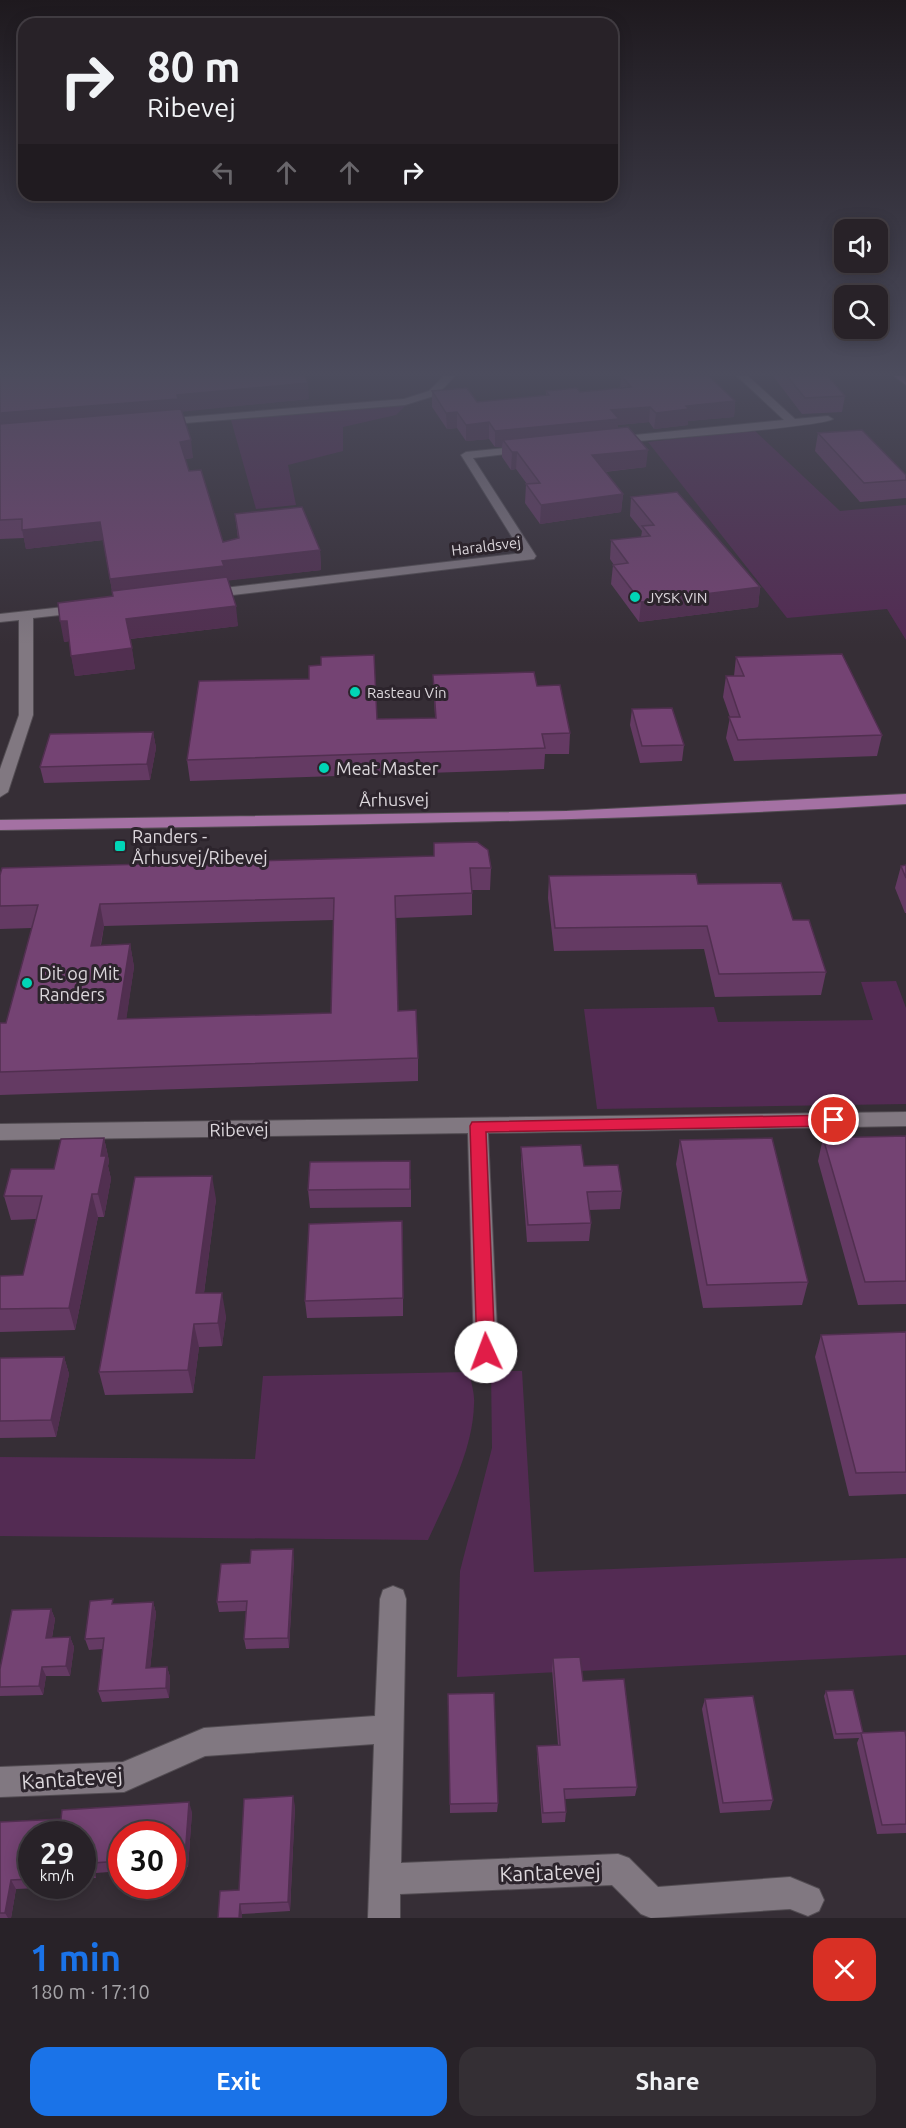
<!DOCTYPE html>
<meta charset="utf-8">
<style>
body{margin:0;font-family:Ubuntu,sans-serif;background:#342f34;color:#f1f3f6;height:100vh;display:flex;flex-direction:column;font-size:22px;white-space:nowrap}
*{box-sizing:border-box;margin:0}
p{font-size:20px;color:#a5a4a8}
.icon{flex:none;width:33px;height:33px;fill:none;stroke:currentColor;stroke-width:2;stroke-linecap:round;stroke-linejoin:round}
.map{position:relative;height:1918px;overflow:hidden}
.panel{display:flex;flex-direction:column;background:#282228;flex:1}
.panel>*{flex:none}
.guide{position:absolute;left:18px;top:18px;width:600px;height:183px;border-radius:18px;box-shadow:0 3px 15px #0003,0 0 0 2px #443f45;background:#282228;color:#f1f3f6;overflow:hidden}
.fabs{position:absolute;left:834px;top:219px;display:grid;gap:12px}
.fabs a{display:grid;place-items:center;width:54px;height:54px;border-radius:12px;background:#282228;box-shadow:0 3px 15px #0003,0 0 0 2px #443f45;font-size:30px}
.speed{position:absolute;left:18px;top:1821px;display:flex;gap:12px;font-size:30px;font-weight:700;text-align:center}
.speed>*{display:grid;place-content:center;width:78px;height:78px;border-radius:50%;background:#282228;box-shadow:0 3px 15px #0003,0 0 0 2px #443f45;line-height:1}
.speed small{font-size:15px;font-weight:400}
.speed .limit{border:9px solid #d22;background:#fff;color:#111}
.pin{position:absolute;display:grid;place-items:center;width:51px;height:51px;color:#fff;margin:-26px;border:3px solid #fff;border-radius:50%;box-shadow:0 2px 6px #0007}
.me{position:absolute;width:66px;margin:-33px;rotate:358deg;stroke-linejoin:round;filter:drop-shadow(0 0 4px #0008)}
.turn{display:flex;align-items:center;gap:21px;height:126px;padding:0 30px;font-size:27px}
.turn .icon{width:78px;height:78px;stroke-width:2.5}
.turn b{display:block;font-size:42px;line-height:51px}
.lanes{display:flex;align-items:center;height:57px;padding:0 30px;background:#0003;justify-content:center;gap:30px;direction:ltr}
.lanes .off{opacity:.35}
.round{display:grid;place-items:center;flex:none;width:63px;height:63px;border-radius:18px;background:#342f34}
.head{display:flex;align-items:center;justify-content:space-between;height:102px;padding:0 30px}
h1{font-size:36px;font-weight:700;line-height:45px;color:#1a73e8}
.cta{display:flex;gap:12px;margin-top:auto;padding:12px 30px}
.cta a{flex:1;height:69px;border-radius:18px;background:#1a73e8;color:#fff;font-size:24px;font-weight:700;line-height:69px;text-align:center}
.cta a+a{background:#342f34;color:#f1f3f6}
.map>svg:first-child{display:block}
</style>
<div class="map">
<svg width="906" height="1918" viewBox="0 0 906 1918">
<rect width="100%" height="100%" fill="#362e36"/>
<!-- green -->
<path fill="#532b53" d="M407 404 396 415 343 427V451L288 465 296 505 256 509 231 420Z
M754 430 840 511 906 505V640L887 609 787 618 648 442Z
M896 981 906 1008V1104L597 1109 584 1009 714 1007 718 1022 873 1020 861 982Z
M491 1371H522L534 1572 906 1558V1655L457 1677 460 1571 492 1448Z
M469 1372C471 1382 475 1394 474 1404 473 1451 447 1498 428 1540L0 1536V1457L255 1459 263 1376Z"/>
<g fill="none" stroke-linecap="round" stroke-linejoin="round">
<!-- minor casing -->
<g stroke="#524c52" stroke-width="2">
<path id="minor" d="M444 376H455L437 395 405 405 161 425 156 422 161 419 404 399 429 391Z
M737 376H748L795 419 828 416 833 419C823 427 643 440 615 443L610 440 615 437 784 420Z
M525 446 529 447V451L473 458 536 556 534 559 207 598 201 594 207 590 522 553 461 455 466 452Z
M82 605 87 606V612L33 618V715L8 792 0 797V769L19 715V620L0 622V614Z
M906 1112V1126L488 1133 498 1352 494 1359 486 1362 478 1359 474 1352 468 1133 0 1140V1124Z
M393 1586 403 1590 406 1599 401 1863 618 1854 629 1858 658 1887 790 1877 819 1889 824 1900 819 1911 808 1916 790 1909 651 1918 641 1914 612 1885 400 1894V1918H368L374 1744 205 1756 124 1792 0 1797V1767L123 1762 204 1728 375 1716 380 1599 383 1590Z"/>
</g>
<!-- major casing -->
<g stroke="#524c52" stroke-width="2">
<path id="major" d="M906 794V804C604 823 302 825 0 830V820L567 811Z"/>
</g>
<!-- highway casing -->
<g stroke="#524c52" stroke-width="2">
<path id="highway" d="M894 376H905L906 385Z"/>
</g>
<!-- minor -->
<use href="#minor" fill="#817881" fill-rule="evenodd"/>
<!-- major -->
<use href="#major" fill="#a471a3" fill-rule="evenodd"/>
<!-- highway -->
<use href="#highway" fill="#bb6cba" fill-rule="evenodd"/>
</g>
<!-- wall -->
<path fill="#643a63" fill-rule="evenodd" d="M0 376 309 399 182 411 193 458 185 459 189 471 223 542 238 539 235 514 320 550 321 570 228 580 238 626 130 639 135 669 75 676 69 641 64 642 113 596 103 540 26 549 24 538 0 539Z
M621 376 735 401 734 417 688 421V425L654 429 649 422 618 425V428L646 467 605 472 623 494 621 512 540 524 525 503 526 484H527L516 469 511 470 502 457V447H495L489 439 466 441 457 428 447 429 432 407V391L477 402 546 395V391L580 392 620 388Z
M773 376H828L845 396 842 412 802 414Z
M818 433 906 475V498L860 502 815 451Z
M631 497 760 587 758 607 639 622 611 584 613 565H614L610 559 611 540 641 537 642 531 630 516Z
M736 657 882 735 877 756 734 761 726 738 730 717 723 697 726 676H734Z
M433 675 537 686 570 733 569 754H545L544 769 190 781 187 760 377 719 435 718Z
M632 709 684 745 682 761 640 763 630 725Z
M153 732 156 748 150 780 44 783 40 767Z
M434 843 491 868 490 890H472V915L396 918 398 1011 418 1058V1081L0 1095V1023H6L32 928 0 929V875L434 856ZM334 920 331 1013 126 1019 134 967 130 944 101 945 104 926Z
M906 865V913H905L895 888 901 866Z
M549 876 698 884 793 920 826 972 821 995 715 997 704 949 554 951 548 898Z
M906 1136V1304L858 1305 818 1161 823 1138Z
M104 1138 109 1161 108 1166 111 1179 104 1217H98L75 1330 0 1332V1276L23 1275 36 1219 11 1220 4 1196 54 1169Z
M680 1140 808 1282 802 1305 703 1308 676 1164Z
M521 1147 584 1166 622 1191 620 1209 589 1210 591 1223 589 1241 527 1242 521 1164Z
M411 1179V1207L310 1208 308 1190Z
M216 1199 204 1293 226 1316 222 1346 199 1347 193 1393 105 1395 99 1372Z
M403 1239V1316L307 1318 305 1301Z
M906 1332V1494L849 1496 815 1357 821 1335Z
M64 1357 69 1374 56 1437 0 1438V1358Z
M294 1559 289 1648 246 1649 244 1639 246 1611 219 1612 217 1602 250 1563Z
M153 1602 156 1613 150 1668 167 1667 170 1677 169 1698 102 1702 98 1691 103 1649 89 1650 85 1639 114 1604Z
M51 1609 55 1619 52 1638 70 1637 74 1647 70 1676H46L43 1695 0 1696V1669Z
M553 1658 583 1681 637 1787 635 1796 565 1799 566 1812 565 1822 542 1823 537 1756V1746L558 1745 552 1669Z
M826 1691 863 1732 906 1737V1833L877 1834 857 1743 859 1738 834 1739 824 1696Z
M448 1694 498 1803 497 1812 450 1813Z
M705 1699 773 1800 770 1810 720 1813 702 1709Z
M295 1806 290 1911 242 1914 218 1918 239 1890Z
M192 1812 188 1867 172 1868V1834H122V1871L96 1873V1878H82V1834H32V1886H63V1887L16 1889 11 1918H0V1822Z"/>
<!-- shaded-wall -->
<path fill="#512f50" d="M308 383 309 399 180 412 0 431V413L177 395Z
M735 401 734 417 688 421V425L654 429 656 413 686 406Z
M650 407 649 422 618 425 617 435 503 440 502 447H495V431L611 410Z
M457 412V428L447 429 446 413Z
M489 422V439L466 441V425Z
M191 440 193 458 182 459 180 442Z
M648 450 646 467 591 473 592 455Z
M512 452H517L516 469 511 470Z
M623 494 621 512 540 524 541 505Z
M100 522 103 540 26 549 22 530Z
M320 550 321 570 225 581 113 598 110 579 222 561Z
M760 587 758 607 639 622 641 602Z
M236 606 238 626 129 639 126 619Z
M60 621H67L71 641 64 642Z
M132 648 135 669 75 676 71 656Z
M153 732 156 748 150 780 147 764Z
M100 904 104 926 96 968 91 946Z
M130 944 134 967 123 1042 118 1019Z
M104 1138 109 1161 108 1166 111 1179 104 1217 98 1194 101 1156Z
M212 1176 216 1199 201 1316 196 1293Z
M92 1194 98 1217 75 1330 69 1308Z
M402 1221 403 1239V1316V1298Z
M222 1293 226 1316 222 1346 218 1323Z
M194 1324 199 1347 193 1393 188 1370Z
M64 1357 69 1374 56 1437 51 1420Z
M293 1549 294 1559 289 1648 288 1638Z
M153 1602 156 1613 149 1679 146 1668Z
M51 1609 55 1619 50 1648 46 1638Z
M70 1637 74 1647 70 1676 66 1666Z
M42 1667 46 1676 43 1695 39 1686Z
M167 1667 170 1677 169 1698 166 1688Z
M293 1796 295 1806 290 1911 288 1902Z
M189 1802 192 1812 188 1867 185 1857Z
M92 1863 96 1873V1878L91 1869Z
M11 1880 16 1889 11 1918H8L5 1913Z
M240 1904 242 1914V1918H239Z"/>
<!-- building -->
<path fill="#744373" stroke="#512f50" stroke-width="1.5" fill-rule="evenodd" d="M0 376H305L308 383 177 395 178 399 0 413Z
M621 376H709L735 401 686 406 689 409 656 413 650 407 611 410 619 419 495 431 489 422 466 425 457 412 446 413 432 391 467 388 477 402 549 395 546 391 577 388 580 392 631 387Z
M787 376H828L845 396 805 398Z
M181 409 191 440 180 442 189 471 201 470 223 542 239 538 235 514 302 507 320 550 222 561 224 566 110 579 100 522 22 530V519L0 520V424Z
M628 427 648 450 592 455 623 494 541 505 526 484 540 483 517 452H512L503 440Z
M862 430 906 475V480L864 483 818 433Z
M677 492 760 587 641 602 613 565 628 563 611 540 650 536 642 526 654 525 631 497Z
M227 577 236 606 126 619 132 648 71 656 67 621H60L58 603 113 596 112 591Z
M842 654 882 735 738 740 729 717H740L726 676H744L736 657Z
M374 655 377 719 436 718 433 675 534 672 537 686 560 685 570 733 542 734 545 748 187 760 199 681 309 679V666L321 665V657Z
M672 708 684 745 642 746 632 709Z
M153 732 147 764 40 767 50 734Z
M477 842 488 850 491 868H470L472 893 395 896 398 1011 416 1010 418 1058 0 1072V1023H6L38 905 0 906V875L2 868 434 856V843ZM334 898 331 1013 118 1019 130 944 91 946 100 904Z
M906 865V878L901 866Z
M696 874 698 884 781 883 793 920H809L826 972 719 974 707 926 555 928 549 876Z
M906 1136V1281L865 1282 823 1138Z
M104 1138 101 1156H106L98 1194H92L69 1308 0 1309V1276L23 1275 42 1196H4L11 1169H54L61 1139Z
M772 1138 808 1282 707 1285 680 1140Z
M581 1145 584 1166 618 1165 622 1191 587 1192 591 1223 528 1225 521 1147Z
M410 1161V1189L308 1190 310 1162Z
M212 1176 196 1293H222L218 1323 194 1324 188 1370 99 1372 135 1177Z
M402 1221 403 1298 305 1301 309 1224Z
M906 1332V1472L856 1473 821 1335Z
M64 1357 51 1420 0 1421V1358Z
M293 1549 288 1638 244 1639 247 1601 217 1602 221 1564 250 1563 251 1550Z
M113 1599 112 1604 153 1602 146 1668 167 1667 166 1688 98 1691 104 1638 85 1639 90 1601Z
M51 1609 46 1638 70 1637 66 1666 42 1667 39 1686 0 1687V1669L12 1610Z
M580 1657 583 1681 624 1679 637 1787 564 1789 566 1812 543 1813 537 1746 560 1745 553 1658Z
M853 1690 863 1733 836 1734 826 1691Z
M494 1693 498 1803 450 1804 448 1694Z
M753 1696 773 1800 723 1803 705 1699Z
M905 1731 906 1737V1824L882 1825 861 1733Z
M293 1796 288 1902 240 1904 239 1918H218L220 1891 239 1890 244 1799Z
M189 1802 185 1857 172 1858V1834H122V1861L92 1863 91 1869H82V1834H32V1879L11 1880 5 1913H0V1822L61 1819 62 1810Z"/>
<!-- sky -->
<linearGradient id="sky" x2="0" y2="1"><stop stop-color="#1e191e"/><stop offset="0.58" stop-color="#4c4c5d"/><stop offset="1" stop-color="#4c4c5d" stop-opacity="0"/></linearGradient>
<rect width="906" height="644" fill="url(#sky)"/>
<!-- route -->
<path fill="#e11d48" stroke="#92132f" stroke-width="1.5" d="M834 1115 842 1120 834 1126 486 1132 495 1352 492 1357 486 1360 480 1357 477 1352 470 1126 472 1122Z"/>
<!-- markers -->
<g fill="#01d5b6" stroke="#2c242c" stroke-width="2">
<circle cx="635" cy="597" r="6"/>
<circle cx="355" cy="692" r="6"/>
<circle cx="324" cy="768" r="6"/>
<rect x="114" y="840" width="12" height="12" rx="3"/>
<circle cx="27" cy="983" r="6"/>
</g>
<g text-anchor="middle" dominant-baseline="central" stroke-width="6" stroke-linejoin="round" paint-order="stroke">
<!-- far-street labels -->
<g font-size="15" fill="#dcd7dc" stroke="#2c242c">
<text transform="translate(486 546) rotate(-7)">Haraldsvej</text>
</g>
<!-- far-poi labels -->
<g font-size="15" fill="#dcd7dc" stroke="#2c242c" text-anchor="start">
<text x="647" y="597">JYSK VIN</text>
<text x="367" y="692">Rasteau Vin</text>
</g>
<!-- poi labels -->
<g font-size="18" fill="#dcd7dc" stroke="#2c242c" text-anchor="start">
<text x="336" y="768">Meat Master</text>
<text x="132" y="836">Randers -<tspan x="132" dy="21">Århusvej/Ribevej</tspan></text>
<text x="39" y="973">Dit og Mit<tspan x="39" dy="21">Randers</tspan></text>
</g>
<!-- street labels -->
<g font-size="18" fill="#dcd7dc" stroke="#2c242c">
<text transform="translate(394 799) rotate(-1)">Århusvej</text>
<text transform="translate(239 1129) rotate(-1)">Ribevej</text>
</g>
<!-- near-street labels -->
<g font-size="21" fill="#dcd7dc" stroke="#2c242c">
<text transform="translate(72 1778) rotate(-4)">Kantatevej</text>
<text transform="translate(550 1872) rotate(-2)">Kantatevej</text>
</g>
</g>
</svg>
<div class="fabs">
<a><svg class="icon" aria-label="sound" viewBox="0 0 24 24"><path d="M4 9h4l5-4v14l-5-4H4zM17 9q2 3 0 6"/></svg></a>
<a><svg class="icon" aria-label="search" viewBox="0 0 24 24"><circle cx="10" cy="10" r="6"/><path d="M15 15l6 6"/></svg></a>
</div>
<div class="speed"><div>29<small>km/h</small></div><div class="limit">30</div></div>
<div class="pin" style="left:834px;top:1120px;background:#d93025"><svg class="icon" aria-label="arrive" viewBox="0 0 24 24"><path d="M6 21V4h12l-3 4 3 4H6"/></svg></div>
<svg class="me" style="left:486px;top:1352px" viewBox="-20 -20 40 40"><circle r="19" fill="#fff"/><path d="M0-13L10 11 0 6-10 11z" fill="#e11d48"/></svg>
<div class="guide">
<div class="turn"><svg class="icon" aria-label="right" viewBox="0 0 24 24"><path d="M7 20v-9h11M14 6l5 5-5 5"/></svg><div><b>80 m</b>Ribevej</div></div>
<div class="lanes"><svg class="icon off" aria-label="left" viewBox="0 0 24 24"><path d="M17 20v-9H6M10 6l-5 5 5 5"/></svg><svg class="icon off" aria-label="ahead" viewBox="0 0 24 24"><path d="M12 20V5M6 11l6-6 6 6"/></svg><svg class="icon off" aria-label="ahead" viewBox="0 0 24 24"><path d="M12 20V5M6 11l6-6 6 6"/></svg><svg class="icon" aria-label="right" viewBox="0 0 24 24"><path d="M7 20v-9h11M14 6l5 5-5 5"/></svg></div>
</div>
</div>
<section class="panel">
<div class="head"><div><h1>1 min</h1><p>180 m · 17:10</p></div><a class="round" style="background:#d93025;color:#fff"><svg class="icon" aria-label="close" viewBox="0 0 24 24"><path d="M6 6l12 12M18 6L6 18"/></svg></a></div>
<div class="cta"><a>Exit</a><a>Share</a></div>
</section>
